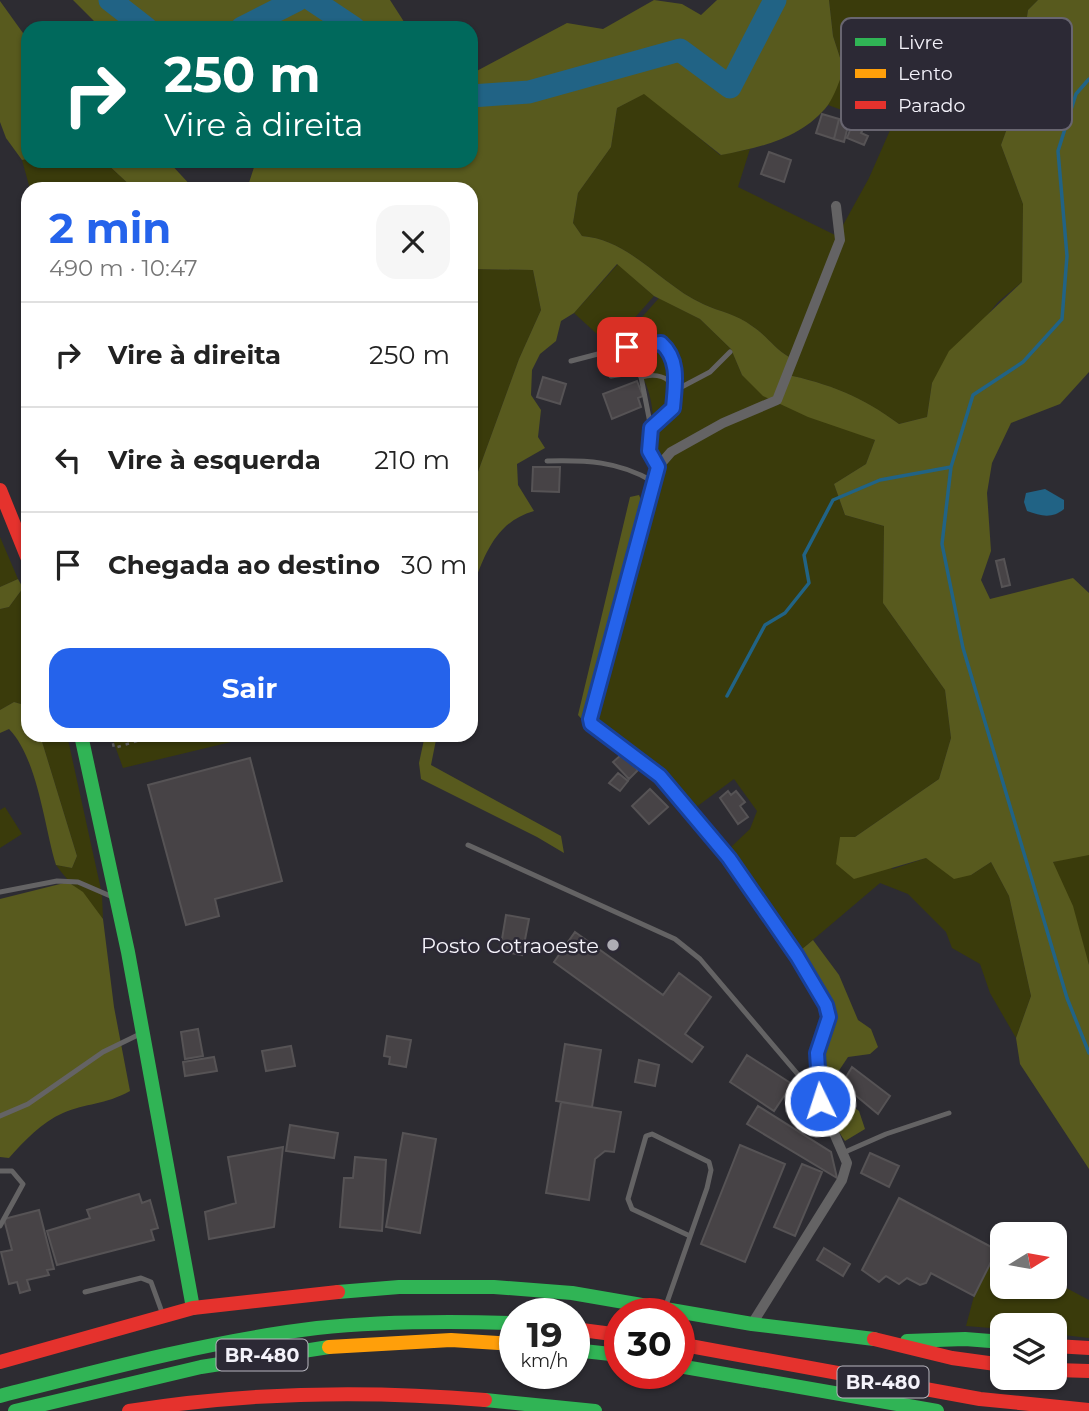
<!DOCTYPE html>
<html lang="pt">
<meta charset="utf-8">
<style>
body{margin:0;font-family:Montserrat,sans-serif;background:#f6f6f6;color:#222;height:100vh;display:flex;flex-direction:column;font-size:26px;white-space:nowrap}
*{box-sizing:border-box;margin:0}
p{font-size:23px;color:#767676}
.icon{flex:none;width:38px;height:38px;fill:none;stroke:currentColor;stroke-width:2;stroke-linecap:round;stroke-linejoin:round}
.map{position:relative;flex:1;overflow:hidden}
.sheet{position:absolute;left:21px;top:182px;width:457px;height:560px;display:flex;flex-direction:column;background:#fff;border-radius:21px;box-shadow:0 2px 5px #0004}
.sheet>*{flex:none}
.banner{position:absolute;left:21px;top:21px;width:457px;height:147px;border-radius:21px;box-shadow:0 2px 5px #0004;background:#00695c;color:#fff;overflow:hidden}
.needle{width:46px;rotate:79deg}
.tools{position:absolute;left:990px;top:1222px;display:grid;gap:14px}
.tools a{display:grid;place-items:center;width:77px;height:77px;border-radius:14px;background:#fff;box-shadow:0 2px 5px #0004;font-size:35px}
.speed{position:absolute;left:499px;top:1298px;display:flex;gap:14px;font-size:35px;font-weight:700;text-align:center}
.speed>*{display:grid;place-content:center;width:91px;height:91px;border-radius:50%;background:#fff;box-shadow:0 2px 5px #0004;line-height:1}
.speed small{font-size:18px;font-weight:400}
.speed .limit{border:10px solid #d22;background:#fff;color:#111}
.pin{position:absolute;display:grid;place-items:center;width:60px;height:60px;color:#fff;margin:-30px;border-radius:14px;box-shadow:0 4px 10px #0006}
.me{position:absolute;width:77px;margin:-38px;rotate:356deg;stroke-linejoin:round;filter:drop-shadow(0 0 5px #0008)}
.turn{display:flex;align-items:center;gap:24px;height:147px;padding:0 28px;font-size:32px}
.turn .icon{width:91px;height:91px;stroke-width:2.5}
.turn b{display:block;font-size:49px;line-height:60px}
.round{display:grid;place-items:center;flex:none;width:74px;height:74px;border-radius:21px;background:#f6f6f6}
.summary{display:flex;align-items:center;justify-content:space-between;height:119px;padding:0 28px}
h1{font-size:42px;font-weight:700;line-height:52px;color:#2563eb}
.action{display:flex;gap:14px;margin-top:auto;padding:14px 28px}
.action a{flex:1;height:80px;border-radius:21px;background:#2563eb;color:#fff;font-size:28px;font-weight:700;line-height:80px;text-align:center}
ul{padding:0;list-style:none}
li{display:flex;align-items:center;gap:21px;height:105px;padding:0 28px;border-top:2px solid #e0e0e0}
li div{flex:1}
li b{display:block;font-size:26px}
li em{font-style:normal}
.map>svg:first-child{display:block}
</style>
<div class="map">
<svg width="1089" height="1411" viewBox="0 0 1089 1411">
<rect width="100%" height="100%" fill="#2d2c32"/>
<!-- green -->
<path fill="#3a3b0b" d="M829 0H1038L1028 10 1013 112 1001 145 1023 204 1022 282 998 302 932 383 927 417 899 424C860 396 830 384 784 374L789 357C775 349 766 335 752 326 736 314 720 312 703 304 661 285 631 240 582 236L573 223 578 193 611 147 617 108 645 93 720 155 750 149 738 187 837 236 869 178 891 128 828 105 844 70 833 36Z
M28 159V161H104L134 189H30L22 160Z
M618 264 654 296 610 346 574 313Z
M471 269 533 270 541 310 519 359 471 491Z
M659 298 700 319 731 349 742 375 773 399 875 440 866 464 834 484 845 515 884 526 883 603 945 690 951 738 939 779 855 837H840L893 869 926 858 971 875 991 862 1009 896 1031 996 1016 1038 990 993 980 964 952 948 946 932 908 894 880 883 801 950 731 847 750 829 757 811 734 779 695 808C662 769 633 745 586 724L654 453C654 426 655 391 637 369L616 371 603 357 610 353Z
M0 537 18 579 0 587Z
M23 588 28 603V706L14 702 0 710V609L9 607Z
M40 735H67L102 894 103 919C88 899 70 885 56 865L72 868 77 856Z
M111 735H260L123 768Z
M5 807 22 834 0 848V810Z
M1082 854 1089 855V965L1053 862Z
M997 1250 1003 1253V1286H1055V1282L1089 1300V1338L1055 1334V1325H1003V1329L966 1326 974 1296Z"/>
<!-- forest -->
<path fill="#585a1e" d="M73 0H390L408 28H101Z
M654 0 682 4 701 15 717 0H829L833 36 844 70C839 81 835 95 828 105 803 138 759 148 721 155L644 94 617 108 611 147 578 193 573 223 582 236C631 240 661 285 703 304 720 312 737 314 752 326 766 335 775 349 789 357L784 374C830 384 861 396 899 424L927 417 932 383 949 351 1022 282 1023 204 1001 145 1013 112 1028 10 1038 0H1089V372L1060 404 1011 423 992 463 987 493 991 551 981 580 990 599 1073 578 1089 593V855L1053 862 1073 906 1089 965V1169L1020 1064 1016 1038 1031 996 1009 896 991 862 971 875 954 879 926 858 854 879 836 864 840 837H855L939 779 951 738 945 690 883 603 884 526 845 515 834 484 866 464 875 440 808 417 763 396 742 375 731 349 700 319 654 296 617 264 574 313 561 321 556 341 540 354 532 370 531 395 541 410 538 437 545 448 517 464 518 485 534 511C495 522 484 556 471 592V491L519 359 541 310 533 270 471 269V189H247L256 161H471V74L567 23 603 29Z
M0 1 28 40V159L22 160 6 138 0 122Z
M104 161H168L194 189H134Z
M639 495 641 500 614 623 586 724 578 715 630 497Z
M18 579 23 588 9 607 0 609V587Z
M14 702 28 706V735H40L77 856 72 868 56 865C44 826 38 759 9 729L0 733V710Z
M425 735H437L431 765 561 836 564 853 537 837 421 779 419 763Z
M68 882 83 892 103 919 114 1007 130 1091C105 1105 86 1103 63 1113 42 1122 24 1141 9 1158L0 1157V899Z
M813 940 839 975 858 1020 871 1029 878 1047 870 1054 848 1057 834 1078 837 1095 859 1111 865 1129 845 1141C829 1119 819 1084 821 1056 822 1042 829 1026 832 1013L801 950Z"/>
<!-- water -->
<path fill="#216385" d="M1045 489 1064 500V509C1052 519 1041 516 1027 511L1024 502 1026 493Z"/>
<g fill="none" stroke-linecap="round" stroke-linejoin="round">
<!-- stream -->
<path stroke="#216385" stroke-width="3.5" d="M1089 79 1076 94 1058 151 1067 256 1062 319 1023 362 973 395 951 467 942 544 963 648 1067 998 1089 1053
M727 696 765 625 785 613 809 583 804 555 833 500 880 480 951 467"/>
<!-- river -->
<path stroke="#216385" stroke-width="23" d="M110 0 146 28
M312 0 354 28
M242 28 297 0
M471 96 529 92 680 50 730 87 775 0"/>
</g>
<!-- building -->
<path fill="#474346" stroke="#565355" stroke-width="2" d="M822 114 839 119 834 139 816 133Z
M839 119 849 122 844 142 834 139Z
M853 122 864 127 861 133 868 136 864 145 847 138Z
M769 152 791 160 784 182 761 174Z
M543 377 566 384 560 404 537 397Z
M637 381 643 396 638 398 641 407 612 419 603 394Z
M533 467H560L559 492 532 491Z
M1004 559 1010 585 1002 587 996 561Z
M622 754 638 770 629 779 613 762Z
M250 758 282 881 215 899 219 916 186 925 148 785Z
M618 773 628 781 620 791 609 783Z
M650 789 668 807 649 824 632 806Z
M728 791 731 795 736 791 745 802 740 806 748 817 738 824 720 798Z
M506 915 529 919 522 955 500 951Z
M575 932 663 995 679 973 711 997 685 1034 703 1047 692 1062 554 962Z
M198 1029 203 1056 185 1059 181 1032Z
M387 1036 411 1040 406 1067 389 1064 390 1057 384 1056Z
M565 1044 601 1050 592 1107 556 1101Z
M291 1046 295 1066 266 1071 262 1051Z
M747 1055 792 1084 774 1111 730 1082Z
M214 1057 217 1071 185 1076 183 1062Z
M639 1060 659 1065 655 1086 635 1082Z
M852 1067 890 1096 878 1114 842 1084Z
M561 1102 621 1112 614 1152 605 1151 595 1159 589 1200 546 1193Z
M758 1106 831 1152 837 1178 747 1124Z
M290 1125 338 1133 334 1158 286 1151Z
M403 1133 436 1139 420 1233 386 1227Z
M740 1145 785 1164 745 1262 701 1244Z
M283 1147 274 1227 209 1239 205 1212 236 1203 228 1157Z
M870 1153 899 1166 889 1187 861 1173Z
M355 1157 386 1160 382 1231 340 1227 344 1178H353Z
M802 1164 822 1172 795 1236 774 1227Z
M139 1194 142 1203 150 1200 158 1228 151 1230 154 1240 57 1265 47 1231 90 1218 87 1210Z
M899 1198 997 1250 974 1296 931 1273 926 1283 920 1285 907 1278 899 1284 886 1276 879 1282 862 1270Z
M39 1210 54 1269 47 1270 49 1275 27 1280 30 1290 20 1293 17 1282 9 1284 1 1252 12 1250 4 1219Z
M824 1248 850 1264 843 1276 817 1260Z"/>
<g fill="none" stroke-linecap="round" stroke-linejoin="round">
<!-- path -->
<path stroke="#646365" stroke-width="2.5" stroke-dasharray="3.5 5" stroke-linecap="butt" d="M111 735 114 748 157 735"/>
<!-- lane -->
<path stroke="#646364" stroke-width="5" d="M571 361 644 342 661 343C676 356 677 367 673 385
M611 376 637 372 641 377 651 428 649 451 658 467
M641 377C664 371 684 384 671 410 667 418 658 423 651 428
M674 391 710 372 730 352
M547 461C586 460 618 461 652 481
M468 845 675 939 700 959 818 1098
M0 892 57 881 78 882 115 898
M0 1116 28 1104 103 1052 142 1033
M845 1152 886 1134 949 1113
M0 1171H12L23 1184 0 1226
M85 1292 141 1278 151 1282 163 1315
M665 1308 707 1188 711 1170 709 1162 652 1134 646 1136 628 1199 632 1209 690 1236"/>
<!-- street -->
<path stroke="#646364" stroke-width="10" d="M752 1324 842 1180 847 1163 820 1101 817 1053 829 1017 826 1005 797 956 729 858 660 776 591 724 590 719 658 467 671 452 723 423 777 400 840 240 836 206"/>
<!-- fast -->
<path stroke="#30b455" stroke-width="14" d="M81 735 128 952 193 1308
M338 1292 399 1287H494L572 1293 752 1324 874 1339
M907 1341 965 1339 1003 1342
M574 1350 620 1355
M679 1366 937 1411
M0 1396C105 1369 210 1341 317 1328 383 1321 448 1321 514 1323
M485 1400 595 1411
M15 1411 201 1367 329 1347"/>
<!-- slow -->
<path stroke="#ff9f0a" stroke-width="14" d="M329 1347 451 1340 514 1344"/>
<!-- jam -->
<path stroke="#e5322d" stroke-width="14" d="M0 490 28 559
M574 1329 620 1335
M874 1339 952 1358 1003 1365
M679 1344 980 1399 1089 1410
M1055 1346 1089 1348
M0 1362 193 1308 338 1292
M1055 1370 1089 1371
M129 1411C247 1392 365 1390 485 1400"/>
</g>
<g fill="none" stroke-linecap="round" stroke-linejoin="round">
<!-- route casing -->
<g stroke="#184099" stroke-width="18">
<path id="route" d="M627 347 661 343C680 360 675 384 673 408L651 428 649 451 658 467 590 719 591 724 660 776 729 858 797 956 826 1005 829 1017 817 1053 820 1101"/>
</g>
<!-- route -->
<use href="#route" stroke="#2563eb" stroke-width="12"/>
</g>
<!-- markers -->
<circle fill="#aeadb4" stroke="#2c2935" stroke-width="2.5" cx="613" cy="945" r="7"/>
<g text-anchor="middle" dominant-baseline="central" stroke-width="5" stroke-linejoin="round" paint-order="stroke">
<!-- shield labels -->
<g fill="#2c2935" stroke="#b8b6bf" stroke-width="2">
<rect x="216.5" y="1339.5" width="91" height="31" rx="5"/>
<rect x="837.5" y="1366.5" width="91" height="31" rx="5"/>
</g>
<g font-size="19" font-weight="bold" fill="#f4f2fa">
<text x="262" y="1355">BR-480</text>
<text x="883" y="1382">BR-480</text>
</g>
<!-- poi labels -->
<g font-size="21" fill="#f4f2fa" stroke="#2c2935" text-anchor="end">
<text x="599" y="945">Posto Cotraoeste</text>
</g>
</g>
<!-- legend -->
<rect x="841" y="18" width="231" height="112" rx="10" fill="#2c2935" stroke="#686570" stroke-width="2"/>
<rect x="855" y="38" width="31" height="8" fill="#30b455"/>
<rect x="855" y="69" width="31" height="9" fill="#ff9f0a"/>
<rect x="855" y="101" width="31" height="8" fill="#e5322d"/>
<g font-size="19" fill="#f4f2fa">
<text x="898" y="49">Livre</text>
<text x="898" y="80">Lento</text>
<text x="898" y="112">Parado</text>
</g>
</svg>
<div class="tools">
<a><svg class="needle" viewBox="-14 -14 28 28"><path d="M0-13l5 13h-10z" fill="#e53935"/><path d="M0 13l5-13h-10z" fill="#767676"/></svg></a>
<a><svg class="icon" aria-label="layers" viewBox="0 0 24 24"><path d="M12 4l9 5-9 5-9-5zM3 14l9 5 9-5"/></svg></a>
</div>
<div class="speed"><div>19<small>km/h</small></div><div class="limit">30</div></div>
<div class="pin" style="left:627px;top:347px;background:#d93025"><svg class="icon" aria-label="arrive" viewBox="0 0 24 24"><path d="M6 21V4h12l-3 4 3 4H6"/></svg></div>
<svg class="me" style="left:820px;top:1101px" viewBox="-20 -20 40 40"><circle r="17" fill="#2563eb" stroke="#fff" stroke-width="3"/><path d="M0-11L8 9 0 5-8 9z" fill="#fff"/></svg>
<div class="banner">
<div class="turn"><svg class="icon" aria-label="right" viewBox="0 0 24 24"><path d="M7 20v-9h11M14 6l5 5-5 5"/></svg><div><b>250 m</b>Vire à direita</div></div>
</div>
<section class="sheet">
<div class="summary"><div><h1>2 min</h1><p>490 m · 10:47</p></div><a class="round"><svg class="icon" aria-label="close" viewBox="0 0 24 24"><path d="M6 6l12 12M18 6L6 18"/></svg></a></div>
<ul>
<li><svg class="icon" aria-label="right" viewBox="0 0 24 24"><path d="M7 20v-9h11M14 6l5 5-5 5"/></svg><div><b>Vire à direita</b></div><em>250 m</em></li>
<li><svg class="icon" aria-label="left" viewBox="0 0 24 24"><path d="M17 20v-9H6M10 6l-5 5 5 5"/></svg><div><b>Vire à esquerda</b></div><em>210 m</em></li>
<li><svg class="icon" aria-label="arrive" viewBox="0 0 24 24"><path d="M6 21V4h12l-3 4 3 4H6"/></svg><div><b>Chegada ao destino</b></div><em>30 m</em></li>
</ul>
<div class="action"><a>Sair</a></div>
</section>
</div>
